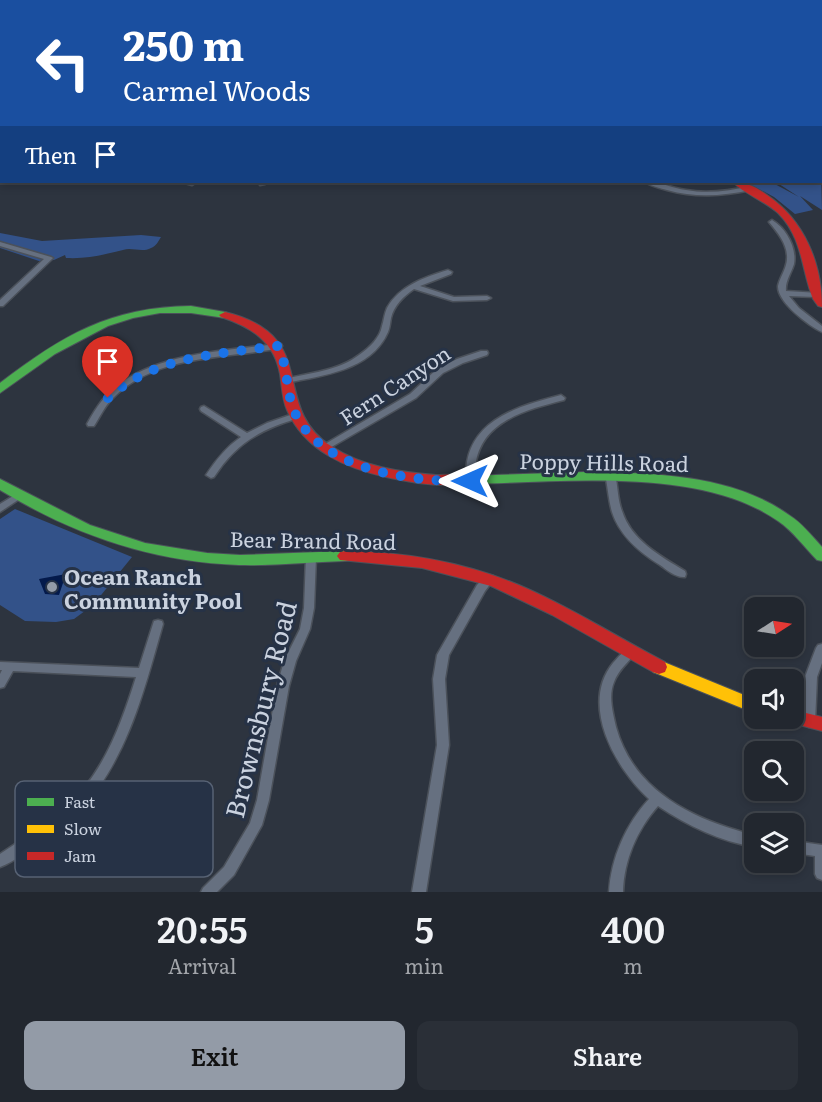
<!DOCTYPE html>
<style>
body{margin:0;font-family:Literata,serif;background:#2a2f37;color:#f1f3f6;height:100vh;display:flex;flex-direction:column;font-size:22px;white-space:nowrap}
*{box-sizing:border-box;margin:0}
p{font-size:20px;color:#a2a5aa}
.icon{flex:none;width:33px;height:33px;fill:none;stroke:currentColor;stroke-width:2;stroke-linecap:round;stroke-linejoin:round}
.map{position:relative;height:892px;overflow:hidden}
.drawer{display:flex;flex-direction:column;background:#22272f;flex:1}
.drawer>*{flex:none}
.hud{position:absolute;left:0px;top:0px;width:822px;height:183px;box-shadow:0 3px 9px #0003,0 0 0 2px #3f444b;background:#1a4fa0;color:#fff;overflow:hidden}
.needle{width:39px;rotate:78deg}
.buttons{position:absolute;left:744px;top:597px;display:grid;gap:12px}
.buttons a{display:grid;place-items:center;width:60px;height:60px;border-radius:12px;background:#22272f;box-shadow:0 3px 9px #0003,0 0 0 2px #3f444b;font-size:30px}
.pin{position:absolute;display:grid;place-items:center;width:51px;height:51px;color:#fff;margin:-62px -26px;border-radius:50% 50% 50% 0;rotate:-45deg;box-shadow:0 0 6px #0007}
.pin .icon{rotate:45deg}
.me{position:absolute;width:66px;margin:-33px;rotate:270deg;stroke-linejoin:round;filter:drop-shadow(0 0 4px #0008)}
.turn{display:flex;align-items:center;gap:21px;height:126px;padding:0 24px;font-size:27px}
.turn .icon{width:78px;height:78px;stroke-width:2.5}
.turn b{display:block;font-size:42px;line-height:51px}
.then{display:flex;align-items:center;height:57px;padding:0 24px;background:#0003;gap:12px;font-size:22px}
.eta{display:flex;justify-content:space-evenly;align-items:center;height:102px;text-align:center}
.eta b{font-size:36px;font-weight:600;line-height:42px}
.action{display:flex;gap:12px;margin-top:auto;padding:12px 24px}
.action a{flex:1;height:69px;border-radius:12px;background:#939ba7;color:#111;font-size:24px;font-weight:600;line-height:69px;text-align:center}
.action a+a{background:#2a2f37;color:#f1f3f6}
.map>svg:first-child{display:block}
</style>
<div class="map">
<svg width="822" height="892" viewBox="0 0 822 892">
<rect width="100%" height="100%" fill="#2d343f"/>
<!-- green -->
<path fill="#335289" d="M518 0H822V12L820 2Z
M821 174 822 210 800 196 813 210 795 214 774 197 746 182H771L799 197 776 182H820Z
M0 233 42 241 141 235 161 237C158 242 156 246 151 248 142 253 132 247 123 250 102 255 88 259 66 258L65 255 54 260 39 261 0 248Z
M15 509 132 557 93 605 74 619 56 622 25 621 0 605V519Z"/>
<!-- water -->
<path fill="#041a4b" d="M66 574 59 595 45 594 39 579Z"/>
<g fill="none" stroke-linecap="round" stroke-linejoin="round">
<!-- street casing -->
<g stroke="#4b515a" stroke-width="3">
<path id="street" d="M81 0H85L86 2H82Z
M281 0H284V2H280Z
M333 1H382L384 2H331Z
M0 18H2V21H0Z
M820 36H822V39H820Z
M820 65H822V69H820Z
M0 72H2V76H0Z
M820 86H822V90H820Z
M820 113H822V117H820Z
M0 151H2V155H0Z
M181 182H194L195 183 192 185Z
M259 182H265V184L260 185Z
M645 182C658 181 672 188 686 190 708 194 729 191 751 186L754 188 751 190C722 196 696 198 667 190 659 188 651 186 645 182Z
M772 220C786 228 797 248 794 264 791 274 785 281 786 291L819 293 820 295 816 297 789 296 799 308 822 326V332C809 326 777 302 778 286 779 280 783 274 785 268 792 250 780 235 769 222Z
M0 242 51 257 53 258 3 306H0V300L44 259 0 246Z
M448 270 452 272 451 274 420 286 454 297 487 296 491 298 487 300 453 301 414 289C404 296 394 305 391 318 390 323 390 327 388 332 371 371 323 375 287 383L283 381 284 379C309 373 338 371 359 355 369 348 380 338 382 326 384 320 384 315 387 308 399 286 425 277 448 270Z
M278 344H281L282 346 281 348C224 359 155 354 112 399 104 407 100 417 94 426H88L87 424C96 408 106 392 122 382 164 353 228 350 278 344Z
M481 351H487L488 353 487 355 463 363 443 373 416 398 328 449H322L320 447 410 394 437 369 457 359Z
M561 395 565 398 564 400C529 409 483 420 476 462 475 468 475 475 475 481L473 483H467L465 481C466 475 466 468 467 462 475 417 523 405 561 395Z
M204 406 247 433 267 423 296 413 300 416 299 418C261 429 236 443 214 477L211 478 206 475C216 460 226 447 241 437L201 411 200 409 201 407Z
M611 476 616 479C618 490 618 501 622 511 631 540 660 556 685 571L686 574 685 577C676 578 667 570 660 565 639 552 620 536 612 512 609 502 608 490 606 479Z
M18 493 21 494 23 496 21 498 0 512V504Z
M311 553 315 555 316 557 314 608 310 629 296 661 289 686 269 800 262 825 234 875 217 892H201L203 888 224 867 250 823 257 800 277 686 284 661 300 629 304 608 306 557 307 555Z
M489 575 493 576 494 579 485 591 449 655 445 679 449 745 426 892H412L437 745 433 679 437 655 477 585 485 576Z
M158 620 162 621 163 624C145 687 128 758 82 808 70 822 54 832 39 842 27 851 14 862 0 867V854C22 839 45 826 64 809 103 775 121 725 136 677L13 671 4 687 0 688V674L2 670H0V662L139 668 153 624 154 621Z
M822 644V663L817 677 815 722 813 725 809 727 805 725 803 722 805 677 816 648 818 645Z
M630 648 634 649 636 652C629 662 618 670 614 682 608 696 613 713 616 727 634 792 694 820 754 835V847C720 841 688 826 658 806 637 830 624 860 623 892H609C611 858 626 824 649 799 616 769 579 705 613 663 618 658 623 650 630 648Z
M794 841 822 845V880L817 878 815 874V856L794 853Z"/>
</g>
<!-- fast casing -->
<g stroke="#4b515a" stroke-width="2">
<path id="fast" d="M157 0H166L155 2Z
M172 0H181L170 2Z
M820 145H822V151H820Z
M191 306 225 312 231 315 225 318 191 313H160L133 318 108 326 55 354 0 393V383C63 335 110 307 191 306Z
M585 472C652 473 732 474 789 515 802 523 812 536 822 547V561L817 560C804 547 793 531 778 521 698 465 558 483 464 484L457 480 464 476Z
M0 479 90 525 145 543 207 553 240 555 345 551 350 552 353 556 350 560 345 561C310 562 274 566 239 565 152 562 74 535 0 490Z"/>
</g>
<!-- slow casing -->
<g stroke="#4b515a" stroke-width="2">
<path id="slow" d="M597 0 615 2H598Z
M0 47H2V51H0Z
M0 127H2V133H0Z
M659 660 754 699V713L653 672 651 667 653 662Z"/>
</g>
<!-- jam casing -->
<g stroke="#4b515a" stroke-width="2">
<path id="jam" d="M536 0 555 2H537Z
M820 18H822V22H820Z
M733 182C746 182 756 187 767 195 804 220 822 263 822 307L818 306 813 299C801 269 803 238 778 213 766 202 740 191 733 182Z
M225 312C323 336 268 405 331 446 363 467 400 472 436 475 447 475 464 472 471 480L469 483C448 489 408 482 386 477 346 468 305 451 287 410 282 399 282 386 280 374 274 341 251 327 221 317L219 315Z
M345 551C408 552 470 563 528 589 575 610 619 638 665 662L667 667 665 672 659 674 653 672 552 615 491 586 422 568 340 560 337 556 340 552Z
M794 710 822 717V731L788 722 786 718H794Z"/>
</g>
<!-- street -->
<use href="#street" fill="#667080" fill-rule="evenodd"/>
<!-- fast -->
<use href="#fast" fill="#4caf50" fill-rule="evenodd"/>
<!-- slow -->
<use href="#slow" fill="#ffc107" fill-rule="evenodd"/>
<!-- jam -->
<use href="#jam" fill="#c62828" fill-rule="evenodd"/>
</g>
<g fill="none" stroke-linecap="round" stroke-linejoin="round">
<!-- route -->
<path stroke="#1a73e8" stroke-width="10" stroke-dasharray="0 18" d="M108 398C154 356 219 354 278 346 289 368 285 395 297 417 327 472 414 482 470 481"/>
</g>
<!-- markers -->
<circle fill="#939ba7" stroke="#263246" stroke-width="2" cx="52" cy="587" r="6"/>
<g text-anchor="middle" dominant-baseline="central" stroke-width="6" stroke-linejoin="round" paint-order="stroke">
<!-- street labels -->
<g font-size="21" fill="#cad2df" stroke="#263246">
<text transform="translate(394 384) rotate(-33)">Fern Canyon</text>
<text transform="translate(604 461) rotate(1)">Poppy Hills Road</text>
<text transform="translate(313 539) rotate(1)">Bear Brand Road</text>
</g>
<!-- poi labels -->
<g font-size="21" font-weight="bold" fill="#cad2df" stroke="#263246" text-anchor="start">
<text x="64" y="575">Ocean Ranch<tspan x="64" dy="24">Community Pool</tspan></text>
</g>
<!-- near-street labels -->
<g font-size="26" fill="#cad2df" stroke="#263246">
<text transform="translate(259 709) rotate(-76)">Brownsbury Road</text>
</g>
</g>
<!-- legend -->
<rect x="15" y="781" width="198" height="96" rx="9" fill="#263246" stroke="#576274" stroke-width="1.5"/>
<rect x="27" y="798" width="27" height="8" fill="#4caf50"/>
<rect x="27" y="825" width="27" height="8" fill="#ffc107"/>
<rect x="27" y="852" width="27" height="8" fill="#c62828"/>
<g font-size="16" fill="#cad2df">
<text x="64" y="808">Fast</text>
<text x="64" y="835">Slow</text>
<text x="64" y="862">Jam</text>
</g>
</svg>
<div class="buttons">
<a><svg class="needle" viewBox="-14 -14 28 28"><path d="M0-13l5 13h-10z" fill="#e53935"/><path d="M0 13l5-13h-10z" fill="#a2a5aa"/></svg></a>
<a><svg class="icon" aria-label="sound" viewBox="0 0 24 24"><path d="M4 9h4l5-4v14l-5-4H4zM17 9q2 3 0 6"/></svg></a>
<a><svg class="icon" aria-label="search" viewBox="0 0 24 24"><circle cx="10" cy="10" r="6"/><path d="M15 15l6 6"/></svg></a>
<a><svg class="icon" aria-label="layers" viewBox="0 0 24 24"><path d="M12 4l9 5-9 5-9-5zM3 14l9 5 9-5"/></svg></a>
</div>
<div class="pin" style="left:108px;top:398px;background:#d93025"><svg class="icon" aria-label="arrive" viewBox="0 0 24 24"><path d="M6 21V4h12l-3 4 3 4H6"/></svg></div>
<svg class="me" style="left:470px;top:481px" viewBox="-20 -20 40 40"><path d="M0-17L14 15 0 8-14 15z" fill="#1a73e8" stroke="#fff" stroke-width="4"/></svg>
<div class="hud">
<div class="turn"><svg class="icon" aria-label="left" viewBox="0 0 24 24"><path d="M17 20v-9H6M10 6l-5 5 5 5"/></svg><div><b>250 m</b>Carmel Woods</div></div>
<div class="then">Then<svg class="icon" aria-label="arrive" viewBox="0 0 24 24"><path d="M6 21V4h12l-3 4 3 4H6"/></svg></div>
</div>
</div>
<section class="drawer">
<div class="eta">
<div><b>20:55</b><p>Arrival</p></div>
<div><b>5</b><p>min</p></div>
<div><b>400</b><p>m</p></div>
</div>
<div class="action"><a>Exit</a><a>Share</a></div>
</section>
